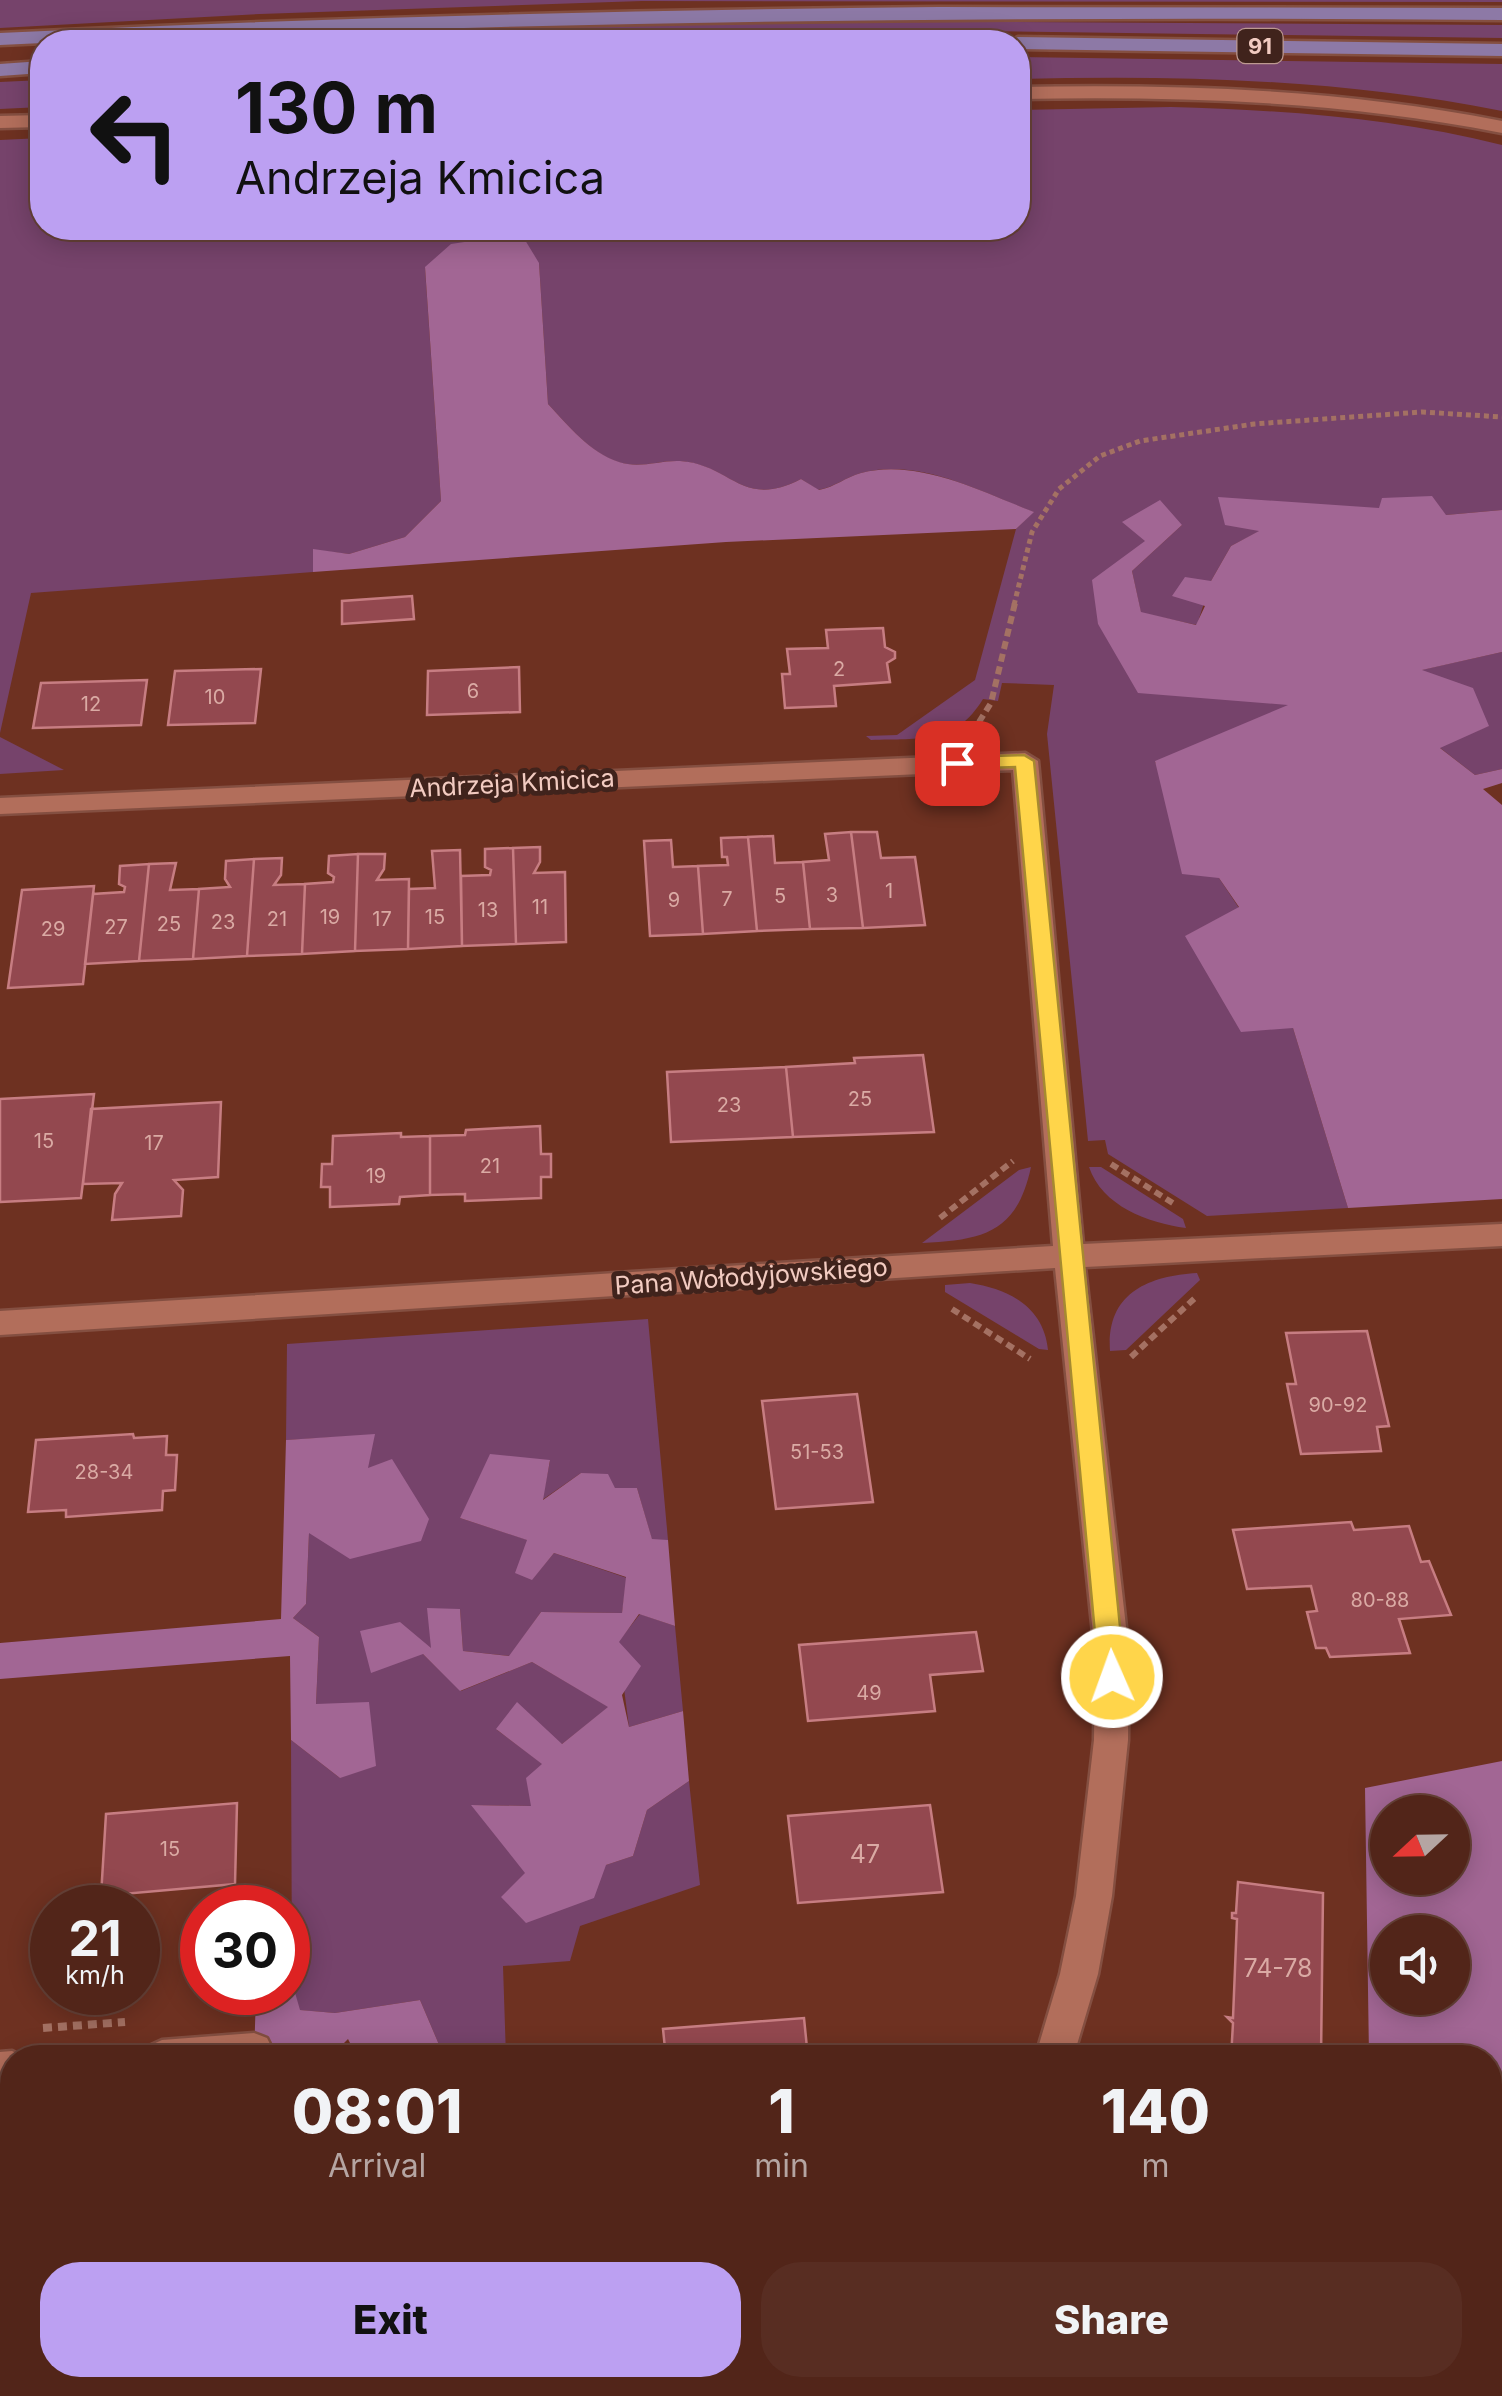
<!DOCTYPE html>
<meta charset="utf-8">
<style>
body{margin:0;font-family:Inter,sans-serif;background:#582d22;color:#f1f3f6;height:100vh;display:flex;flex-direction:column;font-size:38px;white-space:nowrap}
*{box-sizing:border-box;margin:0}
p{font-size:32px;color:#b5a5a2}
.icon{flex:none;width:55px;height:55px;fill:none;stroke:currentColor;stroke-width:2;stroke-linecap:round;stroke-linejoin:round}
.map{position:relative;flex:1;overflow:hidden}
.details{position:absolute;left:0px;top:2045px;width:1502px;height:352px;display:flex;flex-direction:column;background:#522519;border-radius:40px 40px 0 0;box-shadow:0 5px 25px #0003,0 0 0 2px #684238}
.details>*{flex:none}
.hud{position:absolute;left:30px;top:30px;width:1000px;height:210px;border-radius:40px;box-shadow:0 5px 25px #0003,0 0 0 2px #684238;background:#bca0f2;color:#111;overflow:hidden}
.needle{width:65px;rotate:248deg}
.tools{position:absolute;left:1370px;top:1795px;display:grid;gap:20px}
.tools a{display:grid;place-items:center;width:100px;height:100px;border-radius:50%;background:#522519;box-shadow:0 5px 25px #0003,0 0 0 2px #684238;font-size:50px}
.speed{position:absolute;left:30px;top:1885px;display:flex;gap:20px;font-size:50px;font-weight:700;text-align:center}
.speed>*{display:grid;place-content:center;width:130px;height:130px;border-radius:50%;background:#522519;box-shadow:0 5px 25px #0003,0 0 0 2px #684238;line-height:1}
.speed small{font-size:25px;font-weight:400}
.speed .limit{border:15px solid #d22;background:#fff;color:#111}
.pin{position:absolute;display:grid;place-items:center;width:85px;height:85px;color:#fff;margin:-42px;border-radius:20px;box-shadow:0 5px 15px #0006}
.me{position:absolute;width:110px;margin:-55px;rotate:358deg;stroke-linejoin:round;filter:drop-shadow(0 0 8px #0008)}
.turn{display:flex;align-items:center;gap:35px;height:210px;padding:0 40px;font-size:45px}
.turn .icon{width:130px;height:130px;stroke-width:2.5}
.turn b{display:block;font-size:70px;line-height:85px}
.eta{display:flex;justify-content:space-evenly;align-items:center;height:170px;text-align:center}
.eta b{font-size:60px;font-weight:800;line-height:70px}
.primary-button{display:flex;gap:20px;margin-top:auto;padding:20px 40px}
.primary-button a{flex:1;height:115px;border-radius:40px;background:#bca0f2;color:#111;font-size:40px;font-weight:800;line-height:115px;text-align:center}
.primary-button a+a{background:#582d22;color:#f1f3f6}
.map>svg:first-child{display:block}
</style>
<div class="map">
<svg width="1502" height="2396" viewBox="0 0 1502 2396">
<rect width="100%" height="100%" fill="#6e3121"/>
<!-- green -->
<path fill="#76436b" d="M0 0H1502V2L642 1 260 14 0 28Z
M852 21 1502 25V38L838 29 133 42 618 25Z
M1018 57 1502 64V111C1341 79 1181 75 1018 79Z
M42 80V107L0 109V82Z
M1171 107C1282 110 1394 118 1502 145V510L1446 515 1219 498 1260 531 1231 546 1211 581 1197 625 1141 613 1132 571 1182 525 1123 522 1146 540 1098 624 1291 705 1155 762 1219 878 1239 908 1186 936 1293 1028 1348 1208 1207 1216 1108 1154 1105 1140 1088 1141 1047 734 1054 685 1002 683 998 701 983 699C955 745 920 738 871 740L866 736 897 735 975 680 1016 529 1033 512C982 492 918 457 861 473 846 477 835 487 818 490L801 479C742 510 731 464 679 461 659 460 640 469 618 462 590 453 568 425 548 404L539 263 425 268 441 501 405 537 349 554 313 550V572L31 593 0 733V140L42 138V228H1018V110Z
M1502 652V769L1475 775 1439 747 1488 726 1421 670Z
M0 737 64 770 0 774Z
M1031 1167C1017 1233 983 1240 922 1243L1019 1170Z
M1089 1167H1101L1183 1219 1186 1228C1148 1223 1102 1206 1089 1167Z
M1197 1273 1200 1280 1126 1350 1110 1351C1106 1294 1147 1276 1197 1273Z
M970 1283C1009 1289 1044 1307 1048 1350L1039 1349 945 1292V1285Z
M648 1319 668 1540H652L637 1488H615L581 1473 542 1500 550 1461 460 1518 528 1540 532 1579 554 1553 627 1578 622 1613 541 1612 510 1656 463 1651 460 1609 432 1649 423 1654 461 1691 532 1662 609 1707 562 1744 497 1730 543 1764 532 1806 472 1805 606 1865 633 1856 647 1810 689 1781 700 1885 580 1926 570 1961 503 1966 506 2057H438L443 2054 420 2000 335 2013 299 2010 292 1982 291 1740 340 1778 316 1704 319 1637 293 1618 306 1604 309 1533 367 1469 374 1435 286 1440 287 1344Z
M640 1614 675 1626 683 1711 629 1727 618 1642Z"/>
<!-- forest -->
<path fill="#a26694" fill-rule="evenodd" d="M498 237 525 240 539 263 548 404C568 425 590 453 619 462 640 469 659 460 680 461 731 464 742 510 801 479L819 490C835 487 846 477 861 473 918 458 982 492 1034 512L1016 529 726 542 313 572V549L349 554 405 537 441 501 425 267 451 244Z
M1432 496 1446 515 1502 510V652L1422 670 1473 688 1489 726 1440 748 1475 775 1502 769V783L1483 789 1502 805V1199L1348 1208 1293 1028 1241 1032 1185 936 1239 907 1219 878 1182 874 1155 761 1288 705 1138 693 1098 624 1092 580 1145 541 1122 522 1160 500 1182 525 1132 571 1141 612 1196 625 1205 606 1172 596 1185 577 1211 581 1231 546 1259 531 1225 525 1218 497 1379 508 1382 498Z
M375 1434 368 1468 392 1459 429 1519 421 1541 350 1559 309 1533 306 1604 293 1618 319 1637 316 1704 369 1702 376 1766 340 1778 291 1740 290 1656 0 1679V1643L281 1619 286 1440Z
M490 1454 550 1460 543 1500 581 1473 608 1474 615 1488H637L652 1539 668 1540 675 1626 639 1614 619 1642 641 1666 622 1695 629 1727 683 1711 689 1781 647 1810 633 1856 606 1865 594 1898 526 1923 501 1897 525 1873 471 1805 531 1806 526 1778 542 1764 496 1729 517 1702 562 1744 608 1707 532 1662 460 1691 423 1654 371 1673 360 1631 400 1622 431 1648 427 1608 460 1609 463 1651 509 1656 541 1612 622 1613 626 1577 554 1553 532 1580 515 1573 527 1540 460 1518Z
M1502 1761V2396H1370V2385H1490V2058L1369 2057 1365 1788ZM1452 1812V1878H1388V1812ZM1452 1932V1998H1388V1932Z
M292 1982 300 2010 335 2013 420 2000 443 2054 357 2057 348 2039 330 2057 254 2058 256 1993 288 1992V1983Z"/>
<!-- building -->
<path fill="#93484f" stroke="#c77d82" stroke-width="2.5" d="M412 596 414 619 342 624V601Z
M883 628 885 647 895 652V658L887 663 890 682 834 686 836 706 785 708 782 674H790L787 649 828 648 826 630Z
M519 667 520 712 427 715 428 671Z
M261 669 255 723 168 725 175 671Z
M147 680 141 725 33 728 41 683Z
M851 832H877L881 858 915 857 925 925 863 928Z
M851 832 863 928 810 929 803 862 829 860 825 834Z
M773 836 775 863 803 862 810 929 757 931 748 837Z
M748 837 757 931 703 934 698 866 728 865 727 857H722L721 838Z
M671 840 673 867 698 866 703 934 650 936 644 841Z
M540 847V862L534 873 565 872 566 942 516 944 513 848Z
M513 848 516 944 462 946 461 876 490 875 491 870 485 867V849Z
M460 850 462 946 408 949 409 889 435 888 432 851Z
M358 854 355 951 302 954 305 884 333 882 334 877 328 873 329 856Z
M358 854H385L384 869 377 880 409 879 408 949 355 951Z
M282 858 281 875 274 885 305 884 302 954 247 956 254 859Z
M254 859 247 956 193 959 199 889 230 887 225 879 226 861Z
M176 863 170 890 199 889 193 959 139 961 149 864Z
M149 864 139 961 85 964 93 894 124 892 125 887 119 884 120 866Z
M94 886 83 984 8 988 22 890Z
M923 1055 934 1132 793 1137 786 1067 855 1063 854 1058Z
M786 1067 793 1137 671 1142 667 1072Z
M94 1094 81 1198 0 1202V1099Z
M221 1102 218 1177 174 1180 183 1190 181 1216 112 1220 115 1194 122 1183 83 1184 91 1109Z
M540 1126 541 1154H551V1177H541V1198L465 1201V1194L430 1195V1136L465 1135 466 1130Z
M401 1133V1137L430 1136V1195L400 1197 399 1204 330 1207V1187H321L322 1164H332L333 1136Z
M1367 1331 1389 1426 1377 1427 1381 1451 1301 1454 1287 1384H1296L1286 1333Z
M857 1394 873 1502 776 1509 762 1401Z
M133 1434 134 1438 167 1436 166 1455H177L175 1490 163 1491 162 1510 66 1517V1510L28 1512 36 1440Z
M1351 1522 1354 1530 1409 1526 1421 1562 1429 1561 1451 1615 1399 1619 1410 1653 1330 1657 1326 1648H1316L1307 1612 1317 1611 1311 1586 1247 1589 1233 1530Z
M976 1632 983 1671 930 1675 935 1711 808 1721 799 1645Z
M237 1803 235 1884 101 1896 106 1814Z
M930 1805 943 1892 798 1903 788 1816Z
M1238 1882 1323 1893 1321 2058H1231L1233 2023 1227 2017 1233 2018 1237 1919 1232 1918V1913H1236Z
M804 2018 808 2058H666L663 2029Z
M12 2308V2385H25L23 2396H0V2309Z
M25 2385H103L102 2396H24Z
M104 2385H206L205 2396H103Z
M617 2385H721L717 2396H598Z
M1125 2385 1143 2392 1145 2385H1264L1260 2396H1122Z"/>
<g fill="none" stroke-linecap="round" stroke-linejoin="round">
<!-- minor casing -->
<g stroke="#844f41" stroke-width="5">
<path id="minor" d="M1018 87C1181 84 1341 89 1502 121V133C1341 101 1181 96 1018 99Z
M42 115V127L0 128V116Z
M1025 753 1038 761 1083 1244 1502 1224V1246L1085 1267 1129 1653 1128 1740 1112 1896 1098 1974 1073 2058H1035L1060 1974 1076 1896 1094 1740 1095 1653 1055 1268 0 1335V1311L1053 1246 1013 770 0 814V798Z
M254 2033 267 2038 273 2050 270 2058H143L149 2046 162 2040Z
M12 2051 26 2058H12V2086L0 2088V2052Z
M924 2385H964L962 2396H920Z"/>
</g>
<!-- major casing -->
<g stroke="#844f41" stroke-width="5">
<path id="major" d="M939 7 1502 8V20C1001 16 500 21 0 45V33C313 18 626 10 939 7Z
M812 36H953L963 42H802Z
M1018 37 1502 44V56L1018 49V42H1009Z
M42 61V73L0 76V64Z"/>
</g>
<!-- path-far2 -->
<path stroke="#a47163" stroke-width="5" stroke-dasharray="5 4" stroke-linecap="butt" d="M1014 605 1032 532 1059 489 1100 456 1140 441 1254 424 1422 412 1502 417"/>
<!-- path-far1 -->
<path stroke="#a47163" stroke-width="6" stroke-dasharray="8 5" stroke-linecap="butt" d="M979 722 991 703 1015 603
M1111 1164 1176 1205
M940 1218 1013 1161
M952 1309 1030 1359
M1131 1357 1195 1298"/>
<!-- path -->
<path stroke="#a47163" stroke-width="8" stroke-dasharray="9 6" stroke-linecap="butt" d="M43 2028 125 2022"/>
<!-- minor -->
<use href="#minor" fill="#b26e5b" fill-rule="evenodd"/>
<!-- major -->
<use href="#major" fill="#8d79a6" fill-rule="evenodd"/>
</g>
<!-- route -->
<path fill="#ffd54a" stroke="#a68a30" stroke-width="2.5" d="M1024 755 1034 761 1125 1677 1121 1685 1112 1688 1103 1685 1099 1677 1015 767 957 769 947 763 957 757Z"/>
<g text-anchor="middle" dominant-baseline="central" stroke-width="10" stroke-linejoin="round" paint-order="stroke">
<!-- number labels -->
<g font-size="20" fill="#daaaa4">
<text x="839" y="669">2</text>
<text x="473" y="691">6</text>
<text x="215" y="697">10</text>
<text x="91" y="704">12</text>
<text x="889" y="891">1</text>
<text x="832" y="895">3</text>
<text x="780" y="896">5</text>
<text x="727" y="899">7</text>
<text x="674" y="900">9</text>
<text x="540" y="907">11</text>
<text x="488" y="910">13</text>
<text x="330" y="917">19</text>
<text x="435" y="917">15</text>
<text x="277" y="919">21</text>
<text x="382" y="919">17</text>
<text x="223" y="922">23</text>
<text x="169" y="924">25</text>
<text x="116" y="927">27</text>
<text x="53" y="929">29</text>
<text x="860" y="1099">25</text>
<text x="729" y="1105">23</text>
<text x="44" y="1141">15</text>
<text x="154" y="1143">17</text>
<text x="490" y="1166">21</text>
<text x="376" y="1176">19</text>
<text x="1338" y="1405">90-92</text>
<text x="817" y="1452">51-53</text>
<text x="104" y="1472">28-34</text>
<text x="1380" y="1600">80-88</text>
<text x="869" y="1693">49</text>
<text x="170" y="1849">15</text>
</g>
<!-- shield labels -->
<rect fill="#40231c" stroke="#bd9990" stroke-width="2.5" x="1237.5" y="29" width="45" height="34" rx="8"/>
<g font-size="22" font-weight="bold" fill="#f2cbc1">
<text x="1260" y="46">91</text>
</g>
<!-- street labels -->
<g font-size="25" fill="#f2cbc1" stroke="#40231c">
<text transform="translate(512 783) rotate(-3)">Andrzeja Kmicica</text>
<text transform="translate(751 1276) rotate(-4)">Pana Wołodyjowskiego</text>
</g>
<!-- near-number labels -->
<g font-size="25" fill="#daaaa4">
<text x="865" y="1854">47</text>
<text x="1278" y="1968">74-78</text>
</g>
</g>
</svg>
<div class="tools">
<a><svg class="needle" viewBox="-14 -14 28 28"><path d="M0-13l5 13h-10z" fill="#e53935"/><path d="M0 13l5-13h-10z" fill="#b5a5a2"/></svg></a>
<a><svg class="icon" aria-label="sound" viewBox="0 0 24 24"><path d="M4 9h4l5-4v14l-5-4H4zM17 9q2 3 0 6"/></svg></a>
</div>
<div class="speed"><div>21<small>km/h</small></div><div class="limit">30</div></div>
<div class="pin" style="left:957px;top:763px;background:#d93025"><svg class="icon" aria-label="arrive" viewBox="0 0 24 24"><path d="M6 21V4h12l-3 4 3 4H6"/></svg></div>
<svg class="me" style="left:1112px;top:1677px" viewBox="-20 -20 40 40"><circle r="17" fill="#ffd54a" stroke="#fff" stroke-width="3"/><path d="M0-11L8 9 0 5-8 9z" fill="#fff"/></svg>
<div class="hud">
<div class="turn"><svg class="icon" aria-label="left" viewBox="0 0 24 24"><path d="M17 20v-9H6M10 6l-5 5 5 5"/></svg><div><b>130 m</b>Andrzeja Kmicica</div></div>
</div>
<section class="details">
<div class="eta">
<div><b>08:01</b><p>Arrival</p></div>
<div><b>1</b><p>min</p></div>
<div><b>140</b><p>m</p></div>
</div>
<div class="primary-button"><a>Exit</a><a>Share</a></div>
</section>
</div>
